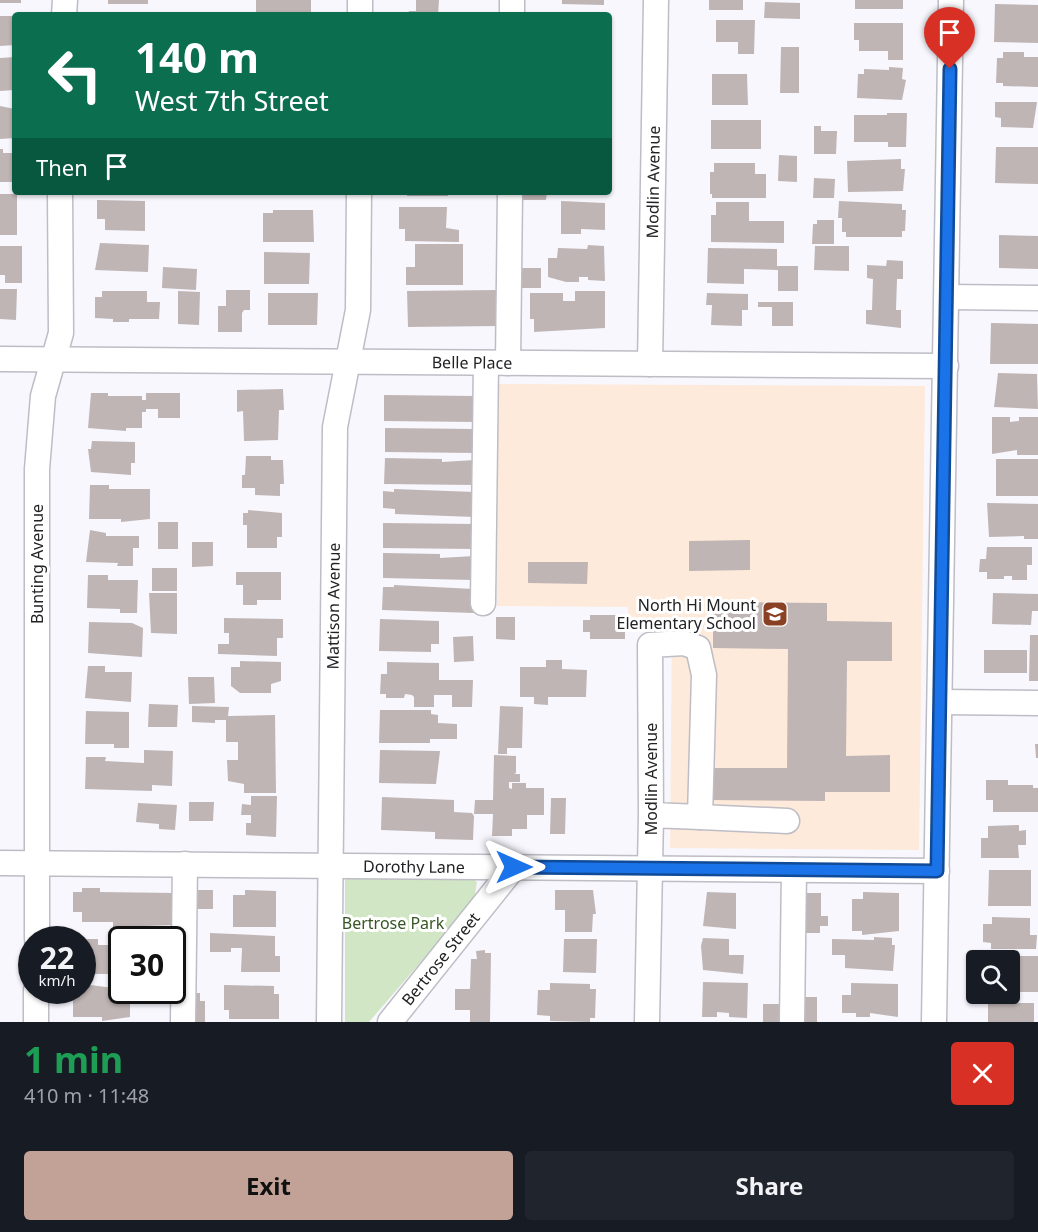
<!DOCTYPE html>
<meta charset="utf-8">
<style>
body{margin:0;font-family:"Noto Sans",sans-serif;background:#20242c;color:#f1f3f6;height:100vh;display:flex;flex-direction:column;font-size:22px;white-space:nowrap}
*{box-sizing:border-box;margin:0}
p{font-size:20px;color:#9ea1a6}
.icon{flex:none;width:33px;height:33px;fill:none;stroke:currentColor;stroke-width:2;stroke-linecap:round;stroke-linejoin:round}
.map{position:relative;height:1022px;overflow:hidden}
.side{display:flex;flex-direction:column;background:#171b24;flex:1}
.side>*{flex:none}
.banner{position:absolute;left:12px;top:12px;width:600px;height:183px;border-radius:6px;box-shadow:0 2px 4px #0004;background:#0b6e4f;color:#fff;overflow:hidden}
.tools{position:absolute;left:966px;top:950px;display:grid;gap:12px}
.tools a{display:grid;place-items:center;width:54px;height:54px;border-radius:6px;background:#171b24;box-shadow:0 2px 4px #0004;font-size:30px}
.speed{position:absolute;left:18px;top:926px;display:flex;gap:12px;font-size:30px;font-weight:700;text-align:center}
.speed>*{display:grid;place-content:center;width:78px;height:78px;border-radius:50%;background:#171b24;box-shadow:0 2px 4px #0004;line-height:1}
.speed small{font-size:15px;font-weight:400}
.speed .limit{border:3px solid #111;border-radius:9px;background:#fff;color:#111}
.pin{position:absolute;display:grid;place-items:center;width:51px;height:51px;color:#fff;margin:-62px -26px;border-radius:50% 50% 50% 0;rotate:-45deg;box-shadow:0 0 6px #0007}
.pin .icon{rotate:45deg}
.me{position:absolute;width:66px;margin:-33px;rotate:90deg;stroke-linejoin:round;filter:drop-shadow(0 0 4px #0008)}
.turn{display:flex;align-items:center;gap:21px;height:126px;padding:0 24px;font-size:27px}
.turn .icon{width:78px;height:78px;stroke-width:2.5}
.turn b{display:block;font-size:42px;line-height:51px}
.then{display:flex;align-items:center;height:57px;padding:0 24px;background:#0003;gap:12px;font-size:22px}
.round{display:grid;place-items:center;flex:none;width:63px;height:63px;border-radius:6px;background:#20242c}
.head{display:flex;align-items:center;justify-content:space-between;height:102px;padding:0 24px}
h1{font-size:36px;font-weight:700;line-height:45px;color:#1e9e55}
.primary-button{display:flex;gap:12px;margin-top:auto;padding:12px 24px}
.primary-button a{flex:1;height:69px;border-radius:6px;background:#c2a297;color:#111;font-size:24px;font-weight:700;line-height:69px;text-align:center}
.primary-button a+a{background:#20242c;color:#f1f3f6}
.map>svg:first-child{display:block}
</style>
<div class="map">
<svg width="1038" height="1022" viewBox="0 0 1038 1022">
<rect width="100%" height="100%" fill="#f8f7fe"/>
<!-- education -->
<path fill="#fdeada" d="M498 384 925 386 919 850 670 848 672 622 629 621 628 607 497 606Z"/>
<!-- park -->
<path fill="#d0e6c4" d="M345 876H468L477 882 474 900 369 1022H345Z"/>
<!-- building -->
<path fill="#bfb5b4" d="M0 0H21V3H0Z
M108 0H148V4H108Z
M256 0H311V13H256Z
M416 0H439L438 15H408L409 11H416Z
M562 0H604V5L562 4Z
M709 0H743V10H709Z
M855 0H903V9H855Z
M765 2 800 3V19L764 18Z
M995 4 1038 5V43L994 42Z
M0 16H15V45L0 46Z
M716 20H755L754 54H738V42H716Z
M854 23H903V60H888V51H859V40H854Z
M781 47H799V93H780Z
M1003 52H1024V57H1038V87L1003 86V83H996L997 58H1003Z
M15 57V90L0 91V58Z
M889 67 903 68 902 79 906 80 902 100 857 98 858 74H864V69L889 70Z
M712 74H747L748 105H712Z
M995 102H1037L1033 128 1001 127V118L995 117Z
M0 106 15 109V138L0 139Z
M887 113H907L906 147H888V142H854V115H887Z
M711 120H761V149H711Z
M814 126H821V131H837L836 154H814Z
M996 147H1038V184L995 183Z
M0 149H3V153H15V182H0Z
M779 155 797 156V182L778 181Z
M901 159V169H905L903 191 848 192 847 161Z
M714 163H755V174H766V198H712V194H710V172H714Z
M814 178 835 179 834 198H813Z
M236 192H290V194H236Z
M407 192H448V196H407Z
M521 192H547L546 200H520Z
M0 194H17V235H0Z
M97 200 145 201V231L105 230V219H97Z
M561 201 605 203V230L581 229V234H561Z
M839 201 902 204V210H906L905 231H902V237H846V232H842V218H838Z
M716 202H749V221H784V243L711 242V215H716Z
M399 207H447L446 228 459 230V242L405 241V229H399Z
M273 210H313L314 242H263V213H273Z
M817 220H834V244H812L813 224H817Z
M999 235 1038 236V269L999 268Z
M100 243 149 245 148 272 95 270Z
M415 244H463V285H406V267H415Z
M588 245 604 246 605 281 588 280V277H579V282H566L548 277V258H557L558 248 587 249Z
M0 246H22V283H5V275H0Z
M815 246H849V271L814 270Z
M708 248 777 249V266H798V291H778V270L744 269V284L707 283Z
M264 252 310 253 309 284H264Z
M887 260 903 261V279H897L896 310H901V328L866 324V310H872L873 279 867 278V265L886 266Z
M163 267 197 269 196 290 162 288Z
M514 268H541V288H514Z
M0 289H17L16 320 0 319Z
M226 290H250V310H244L242 313V332H218V306H226Z
M497 290 498 326 408 327 407 291Z
M102 291H147V302H160L159 319H129V322H113V319L95 318V297H102Z
M178 291 200 292 199 325 178 324Z
M575 291H605V328L534 332V319H530V293H563V301H575Z
M268 293H318L317 325H268Z
M707 293 748 294V310H742V326L711 325 712 305H706Z
M758 302H793V326H772V307H758Z
M991 323 1038 324V364H990Z
M998 373 1037 374 1038 409 994 407Z
M283 389 284 410H279L278 440 244 441 243 411 237 412V390Z
M91 393H108V396H142V400H146V393H180V418H158V409H146V412H142V428H126V431L88 428Z
M384 395 475 396V422L384 421Z
M992 417H1010V422L1019 421V417H1038V455H1017V450L992 454Z
M385 428 475 429V453L385 452Z
M92 441 135 442V463H131V475L91 472 88 449H91Z
M246 456H271V460H283L284 484H280V496L255 495V488H242V475H245Z
M385 458 442 459V462L475 460 474 485 384 484Z
M996 459H1038V496H996Z
M90 485H109V489H150V519L121 522V519H89Z
M394 489 475 492 474 517 395 514V509L383 508V491L394 492Z
M987 503 1038 504V539H1024V536L989 537Z
M248 510 282 513V537H277V548H247V525H243V513H248Z
M158 522H178V549H158Z
M383 523 474 524 473 549 383 548Z
M90 530 106 533V536H139V548H133V566H117L118 563 86 562Z
M750 540V570L689 571V541Z
M192 542H213V566L192 567Z
M987 547H1032V565H1027V580H1012V576H1004V579H987V572H979L980 559H986Z
M383 553 440 554V558L474 556 473 580 383 578Z
M528 562H588L587 584 528 583Z
M152 568H177V591H152Z
M236 572H281V600H257V605H243V585H236Z
M88 575H108V580H138L137 613H120V609L87 608Z
M394 585 474 589V613L382 610 383 587H394Z
M149 593H177V634L151 633Z
M993 593 1038 594V611H1032L1031 625 992 624Z
M713 602 827 603V621L892 622V661H847L846 756 890 755V792H825V801L707 800V768H787L788 649 713 648Z
M590 615H625V639H590V632H583V620H590Z
M496 617H515V640L496 639Z
M224 618 283 619V638H277V656L218 654V644H229V633H224Z
M380 619 439 621V644H431V652L379 651Z
M89 622 132 623 143 628 142 657 88 653Z
M1030 635H1038V681H1029Z
M473 636 474 661 454 662 453 637Z
M984 650H1027V673H984Z
M546 660H562V669L587 670 586 697H548V705L534 704V697H520V667H546Z
M240 661 281 662V681L271 684V693H240L231 686V667H240Z
M387 662 439 663V680H473L472 707H452V695H434V707H414V697L412 695 405 694 404 698H386V694H380L381 674H387Z
M88 666H105V672H132L131 702 85 698Z
M188 677H214L215 703 189 704Z
M149 704 178 705 177 727H148Z
M192 706 229 707 228 716 275 715 276 793H244V784L228 781 227 760H238V742H226V720H215V723L192 722Z
M500 706 523 707 522 748H507V754H498Z
M380 710H431V714L438 715V723L457 724V739H430V743H379Z
M86 711 129 712V748H114V744H85Z
M1035 744H1038V758H1036Z
M144 750 173 751 172 786 152 785V791L85 789 86 757H106L105 761 144 763Z
M380 750 440 751 436 784 379 783Z
M494 755 516 756V773L514 774H520V782H509V788L512 789V783H526V788H544V815H527V829H512V836H492L493 814H474L475 800H493Z
M986 780H1008V785H1033V788H1038V812H993V800H986Z
M251 796H277L276 837 246 835V823H251V815H241L242 804 251 805Z
M382 797 454 800V812L472 813 474 816 473 840 435 839V832L381 830Z
M551 798H566L565 834H550Z
M189 802H214L213 821H189Z
M138 803 177 805 175 830 159 829V824L136 822Z
M1019 825V831L1026 830V845H1018L1019 858H981V838H988V826Z
M989 870H1031V906H988Z
M82 888H100V892L174 893V925L113 927V922H82V912H73V892H82Z
M191 890H213V909H194Z
M245 890 276 891V927H233V895H245Z
M555 890H593L596 914H593L592 932H565V910H555Z
M707 892 736 893V929L703 926Z
M863 892 899 893V931L862 935V931H852V899H863Z
M797 893H821V916H828V926H820V933H802Z
M992 917 1030 918V935H1037L1036 949H991V943L983 942V924H992Z
M210 933 275 936V956H280V972H241L242 948H231V952H210Z
M874 937 892 938V945H895L893 971 845 968V955H832V939L874 940Z
M703 938 729 939V955H744L743 974 703 970 701 946Z
M82 939H98V945H122V974H82Z
M564 939H597L596 973 563 972Z
M485 950V953H491L490 1022H470V1010H455V989H470L471 959H477L476 951Z
M991 956H1038V992H1011L1010 960H991Z
M703 982 748 983 747 1018 729 1017V1013L717 1012V1017H702Z
M550 983 590 984V989H596L595 1018H590V1022L550 1021V1016L537 1015 538 990H550Z
M851 983 898 984V1017L870 1013V1017H856V1013H842V995H851Z
M82 984 130 990V1017L102 1021V1017H73V996H81Z
M224 985 274 986V994H279V1019H229V1010H224Z
M150 990H174V995L151 996Z
M187 993H200V1001H205V1022H187Z
M802 997H817V1022H798Z
M988 1003H1034V1022H988Z
M763 1004H787V1022H763Z"/>
<g fill="none" stroke-linecap="round" stroke-linejoin="round">
<!-- minor casing -->
<g stroke="#bebdc6" stroke-width="27">
<g id="minor">
<path d="M64 15 65 0"/>
<path d="M360 15V0"/>
<path d="M512 15V0"/>
<path d="M947 297 1038 298"/>
<path id="s1" d="M0 359 946 366"/>
<path d="M508 363 510 192"/>
<path id="s2" d="M650 364 656 0"/>
<path d="M483 603 486 363"/>
<path d="M940 702 1038 703"/>
<path d="M700 817 787 821"/>
<path id="s3" d="M0 863 937 871"/>
<path d="M37 939V469L43 396 61 333 60 192"/>
<path d="M36 1022V990"/>
<path d="M183 1022 185 864"/>
<path id="s4" d="M329 1022 335 427 358 310 359 192"/>
<path id="s5" d="M390 1022 514 867"/>
<path d="M647 1022 651 815 650 645 684 643 698 648 704 675 700 817 651 815"/>
<path d="M792 1022 794 870"/>
<path d="M934 1022 951 0"/>
</g>
</g>
<!-- minor -->
<use href="#minor" stroke="#fff" stroke-width="24"/>
</g>
<g fill="none" stroke-linecap="round" stroke-linejoin="round">
<!-- route casing -->
<g stroke="#114b97" stroke-width="15">
<path id="route" d="M514 867 937 871 950 69"/>
</g>
<!-- route -->
<use href="#route" stroke="#1a73e8" stroke-width="10"/>
</g>
<!-- icons -->
<defs>
<g id="school-square" transform="scale(1.35)"><rect x="-9" y="-9" width="18" height="18" rx="4" fill="#894023" stroke="#fff"/><path d="M0-5L7-2L0 1L-7-2ZM-4 1L0 2.5L4 1V4Q0 6-4 4Z" fill="#fff"/></g>
</defs>
<g fill-rule="evenodd">
<use href="#school-square" x="775" y="614"/>
</g>
<g text-anchor="middle" dominant-baseline="central" stroke-width="6" stroke-linejoin="round" paint-order="stroke">
<!-- street labels -->
<g font-size="16" fill="#222225" stroke="#fff">
<text stroke="none"><textPath href="#s2" startOffset="182">Modlin Avenue</textPath></text>
<text stroke="none"><textPath href="#s1" startOffset="472">Belle Place</textPath></text>
<text transform="translate(37 564) rotate(-90)">Bunting Avenue</text>
<text stroke="none"><textPath href="#s4" startOffset="416">Mattison Avenue</textPath></text>
<text transform="translate(651 779) rotate(-90)">Modlin Avenue</text>
<text stroke="none"><textPath href="#s3" startOffset="414">Dorothy Lane</textPath></text>
<text stroke="none"><textPath href="#s5" startOffset="81">Bertrose Street</textPath></text>
</g>
<!-- poi labels -->
<g font-size="16" fill="#222225" stroke="#fff" text-anchor="end">
<text x="756" y="605">North Hi Mount<tspan x="756" dy="18">Elementary School</tspan></text>
</g>
<!-- park labels -->
<g font-size="16" fill="#375522" stroke="#fff">
<text x="393" y="923">Bertrose Park</text>
</g>
</g>
</svg>
<div class="tools">
<a><svg class="icon" aria-label="search" viewBox="0 0 24 24"><circle cx="10" cy="10" r="6"/><path d="M15 15l6 6"/></svg></a>
</div>
<div class="speed"><div>22<small>km/h</small></div><div class="limit">30</div></div>
<div class="pin" style="left:950px;top:69px;background:#d93025"><svg class="icon" aria-label="arrive" viewBox="0 0 24 24"><path d="M6 21V4h12l-3 4 3 4H6"/></svg></div>
<svg class="me" style="left:514px;top:867px" viewBox="-20 -20 40 40"><path d="M0-17L14 15 0 8-14 15z" fill="#1a73e8" stroke="#fff" stroke-width="4"/></svg>
<div class="banner">
<div class="turn"><svg class="icon" aria-label="left" viewBox="0 0 24 24"><path d="M17 20v-9H6M10 6l-5 5 5 5"/></svg><div><b>140 m</b>West 7th Street</div></div>
<div class="then">Then<svg class="icon" aria-label="arrive" viewBox="0 0 24 24"><path d="M6 21V4h12l-3 4 3 4H6"/></svg></div>
</div>
</div>
<section class="side">
<div class="head"><div><h1>1 min</h1><p>410 m · 11:48</p></div><a class="round" style="background:#d93025;color:#fff"><svg class="icon" aria-label="close" viewBox="0 0 24 24"><path d="M6 6l12 12M18 6L6 18"/></svg></a></div>
<div class="primary-button"><a>Exit</a><a>Share</a></div>
</section>
